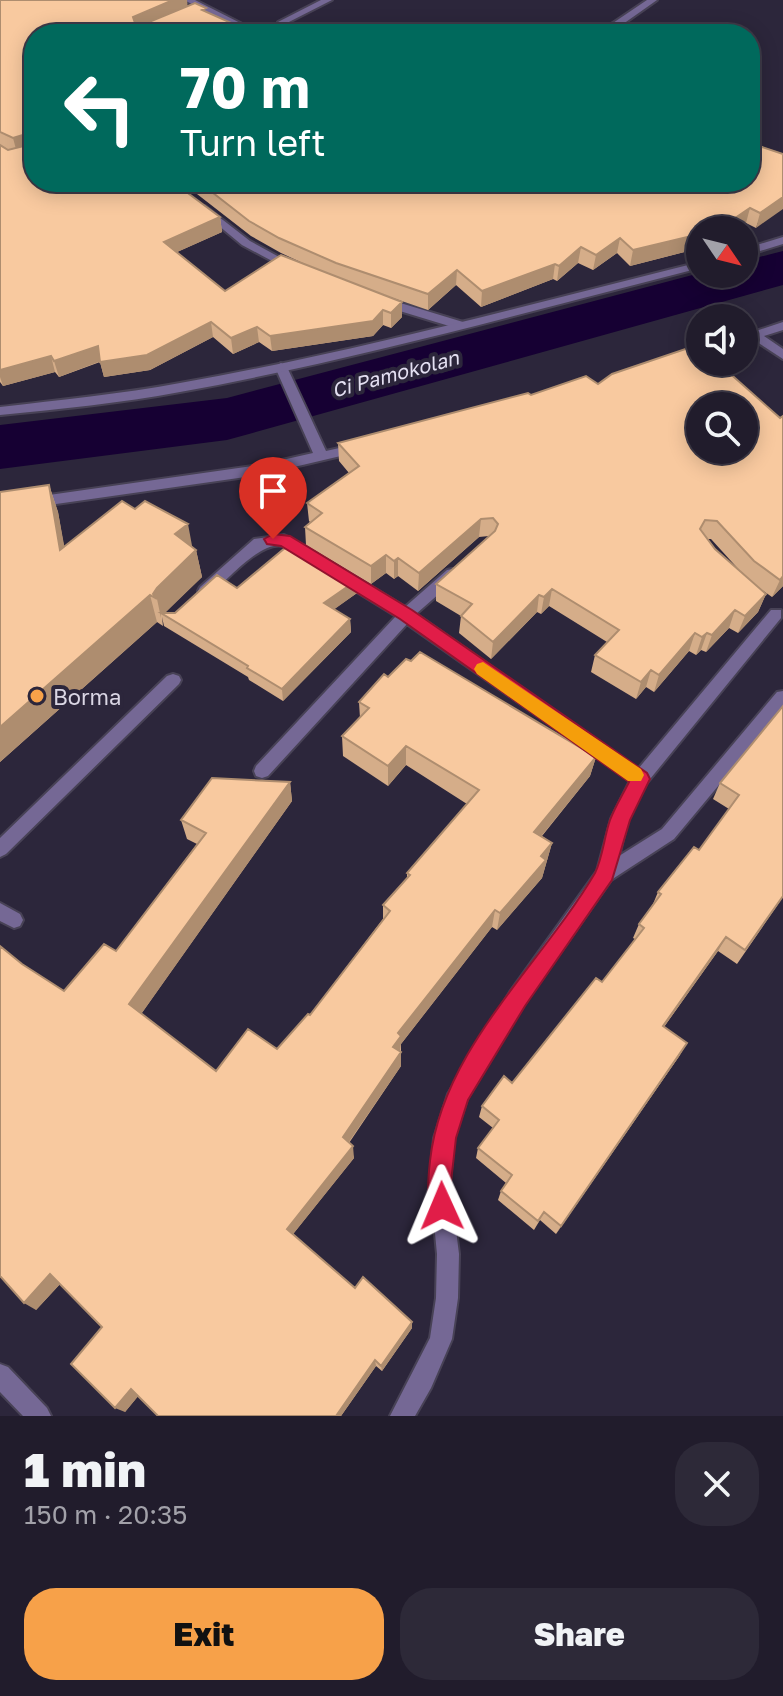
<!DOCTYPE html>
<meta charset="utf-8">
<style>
body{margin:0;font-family:"Golos Text",sans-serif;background:#2d2938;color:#f1f3f6;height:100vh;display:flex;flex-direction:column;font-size:30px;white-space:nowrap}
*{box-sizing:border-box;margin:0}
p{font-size:26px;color:#a2a1a9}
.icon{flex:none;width:44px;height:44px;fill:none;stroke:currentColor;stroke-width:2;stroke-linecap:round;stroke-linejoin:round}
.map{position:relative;height:1416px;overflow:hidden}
.side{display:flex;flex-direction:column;background:#211c2c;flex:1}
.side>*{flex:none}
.banner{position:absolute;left:24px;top:24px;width:736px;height:168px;border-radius:32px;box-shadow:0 4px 20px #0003,0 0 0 2px #3e3a48;background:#00695c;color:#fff;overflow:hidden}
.needle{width:52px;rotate:125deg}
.buttons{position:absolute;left:686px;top:216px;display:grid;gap:16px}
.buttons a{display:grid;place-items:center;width:72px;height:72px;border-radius:50%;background:#211c2c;box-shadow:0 4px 20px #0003,0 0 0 2px #3e3a48;font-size:40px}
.pin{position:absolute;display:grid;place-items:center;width:68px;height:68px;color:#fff;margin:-82px -34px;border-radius:50% 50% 50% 0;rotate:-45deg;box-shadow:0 0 8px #0007}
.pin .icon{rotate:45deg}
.me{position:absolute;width:88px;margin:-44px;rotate:359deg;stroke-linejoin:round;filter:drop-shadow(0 0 6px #0008)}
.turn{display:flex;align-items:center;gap:28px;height:168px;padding:0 24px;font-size:36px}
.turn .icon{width:104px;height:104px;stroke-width:2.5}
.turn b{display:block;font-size:56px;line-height:68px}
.round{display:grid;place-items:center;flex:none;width:84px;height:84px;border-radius:32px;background:#2d2938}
.head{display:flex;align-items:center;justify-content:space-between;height:136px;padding:0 24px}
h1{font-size:48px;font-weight:800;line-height:60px}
.button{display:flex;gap:16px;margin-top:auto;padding:16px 24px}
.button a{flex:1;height:92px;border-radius:32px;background:#f7a149;color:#111;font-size:32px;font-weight:800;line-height:92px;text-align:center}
.button a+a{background:#2d2938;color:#f1f3f6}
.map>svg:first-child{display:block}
</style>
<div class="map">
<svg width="783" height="1416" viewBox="0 0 783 1416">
<rect width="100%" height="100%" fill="#2c263b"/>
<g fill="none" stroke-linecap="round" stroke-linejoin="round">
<!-- river -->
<path fill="#160033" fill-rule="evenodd" d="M783 251V285L249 434 227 440 0 469V425L227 398 700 273 744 274V261Z"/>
<!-- service casing -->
<g stroke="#484256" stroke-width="4">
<path id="service" d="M173 674 179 676 181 680 179 684 6 854 0 857V838L167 676Z
M0 903 20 914 23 920 20 926 14 928 0 921Z"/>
</g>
<!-- minor casing -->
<g stroke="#484256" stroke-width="4">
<path id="minor" d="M184 0H195L262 34H250Z
M321 0H332L285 24 278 22Z
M647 0H657L616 29H610V25Z
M205 206 250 241 301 269 291 271 242 245 201 211 200 209Z
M384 298 463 322 465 325 459 329 380 305V299Z
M783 322V330L764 336 783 349V359L754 340 744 343V335Z
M281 363 287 367 326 451 357 444 364 448 362 451 260 475 0 512V502L260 465 313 453 275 367Z
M284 535 312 550 314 554 312 558C299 560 295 550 283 546 261 540 226 581 210 595H200L198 591 200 587 254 539Z
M452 569 457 570 459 574 457 578 416 614 638 769 771 610H781V618L646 784 628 819 619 856 662 829 777 692 783 691V708L674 839 611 880 524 1004 467 1099 454 1138 450 1182 459 1254 458 1298 452 1339 431 1388 415 1416H390L430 1338 436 1298 437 1254 430 1182 434 1138 448 1094 510 992 597 871 611 819 630 781 407 624 268 776 262 778 256 776 254 771 256 766 396 616 336 579 334 575 336 571H346L405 607 447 570Z"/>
</g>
<!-- tertiary casing -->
<g stroke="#484256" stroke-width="4">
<path id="tertiary" d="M783 237V244L744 256V249Z
M700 262V268C527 312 356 360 180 392 121 403 60 409 0 415V407C60 400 121 394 180 383 356 352 527 305 700 262Z
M0 1364 8 1367 47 1408 51 1416H23L0 1392Z"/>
</g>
<!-- service -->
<use href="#service" fill="#756895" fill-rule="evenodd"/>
<!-- minor -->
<use href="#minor" fill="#756895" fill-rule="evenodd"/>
<!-- tertiary -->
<use href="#tertiary" fill="#756895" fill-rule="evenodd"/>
</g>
<!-- wall -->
<path fill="#d5ad89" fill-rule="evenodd" d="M0 0H187V6L34 182H750L783 154 756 228 746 223 736 230H700V248L630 266 617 253 593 270 578 263 557 281 553 279 481 307 456 285 428 310 387 296 402 317 391 328 383 325 373 336 272 351 259 342 233 354 213 337 150 370 104 377 100 362 59 377 55 372 3 386 0 382ZM174 183 188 187 251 236 281 253 309 266 225 291 177 252 222 232 220 217Z
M598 384 780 418 783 416V586L772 597 755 585 766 594 758 612 738 633 729 628 706 652 701 650 696 655 689 651 654 692 646 687 636 699 591 672 595 655 607 642 549 606 541 614 537 612 491 659 459 633 461 616 436 601V584L489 536 479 537 418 591 398 576 394 579 386 573 371 584 306 545 305 527 310 522 309 521 307 503 349 473 339 461 338 443 531 395ZM707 539H711L741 572 715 549Z
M49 485 58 512 64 547H192L196 550 202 577 164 613H175L237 588 357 580V593L334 609 350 619 351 632 283 701 249 680 248 677 164 626 162 617 163 626 157 622 0 762Z
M388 677 596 757 590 776 542 836 552 843 542 878 497 930 492 927 401 1044V1066L349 1143 354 1158 293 1234 355 1288 412 1322V1328L382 1371 376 1366 341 1416H158L138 1396 125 1412 102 1327 60 1284 36 1310 22 964 64 991 116 951 197 844 187 839 181 820 290 782 292 801 141 1014 216 1071 277 1049 310 1015 383 919V905L407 878V873L467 804 406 765 388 786 343 756 342 736 360 718 359 702Z
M783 706V897L737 964 718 951 664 1027 680 1055 556 1234 540 1220 534 1230 498 1200 501 1191 506 1183 476 1158 478 1148 493 1128 479 1117 482 1106 512 1083 602 982 635 939 633 938 639 924 653 904 658 892 699 850 729 809 713 799 720 783Z"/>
<!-- shaded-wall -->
<path fill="#ae8d6f" d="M173 0H187L188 9 136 31 133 17Z
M29 133 33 148 17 153 13 138Z
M783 197V209L756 228 760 213Z
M750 208 746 223 736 230H714Z
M220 217 222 232 166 257 164 242Z
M700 234V248L630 266 633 250Z
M620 238 617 253 593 270 596 255Z
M581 247 578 263 557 281 559 266Z
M555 264 553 279 481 307 482 291Z
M457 270 456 285 428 310V294Z
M402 302V317L391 328V313Z
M383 310V325L373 336 272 351 270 336Z
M211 322 213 337 150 370 104 377 100 362Z
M257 327 259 342 233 354 231 338Z
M98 346 101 361 59 377 54 361Z
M51 356 55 372 3 386 0 377V370Z
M49 485 58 512 70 577 60 550Z
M481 519 479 537 418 591 419 573Z
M188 524 193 551 175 534Z
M196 550 202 577 163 615 161 613V618L157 599 153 594 157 588Z
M386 555V573L371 584V566Z
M398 558V576L394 579V561Z
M783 576V586L772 597 780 580Z
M357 580V593L325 616 324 603Z
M552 589 549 606 541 614 544 597Z
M766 594 758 612 738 633 745 616Z
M150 595 157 622 0 762V727Z
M539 595 537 612 491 659 493 642Z
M735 610 729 628 706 652 712 635Z
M350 619 351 632 283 701 282 689Z
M695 633 689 651 654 692 659 675Z
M707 633 701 650 696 655 702 637Z
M651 670 646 687 636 699 641 682Z
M406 746V765L388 786V766Z
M596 757 590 776 530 850 534 832Z
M290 782 292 801 137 1020 129 1004Z
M552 843 542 878 497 930 500 913 541 856Z
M495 910 492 927 401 1044 400 1050 393 1061V1047L398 1033Z
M726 937 718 951 656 1038 663 1026Z
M687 1043 680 1055 556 1234 561 1226Z
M401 1052V1066L344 1149 343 1137Z
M353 1146 354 1158 290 1238 287 1229Z
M50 1274 62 1282 36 1310 24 1303Z
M412 1322V1328L382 1371 381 1366Z
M375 1360 376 1366 341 1416H336Z
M131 1389 140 1394 125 1412 115 1408Z"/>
<!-- building -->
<path fill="#f8c99f" stroke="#ae8d6f" stroke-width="2" fill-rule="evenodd" d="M0 0H173L133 17 135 23 149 22 195 3 206 8 202 10 256 34H34V182H173L220 217 164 242 225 291 281 255 402 302 391 313 383 310 373 321 270 336 257 327 231 338 211 322 147 355 100 362 98 346 54 361 51 356 0 370V145L8 150 32 144 33 136 29 133 13 138 0 132Z
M750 143 783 154V197L760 213 750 208 719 229 700 230V234L633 250 620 238 596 255 581 247 559 266 555 264 482 291 457 270 428 294 336 263 279 238 249 221 199 182H750Z
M697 345 700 347V362H717L780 418 783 416V576L780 580 754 561 717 521 705 520 700 529 715 549 766 594 745 616 735 610 712 635 707 633 702 637 695 633 659 675 651 670 641 682 595 655 619 630 552 589 544 597 539 595 493 642 461 616 472 604 436 584 495 531 498 524 493 518 481 519 419 573 398 558 394 561 386 555 371 566 305 527 322 513 307 503 359 466 338 443 528 393 531 395 586 376 598 384 612 374ZM700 406H744V450H700Z
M49 485 60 550 122 501 135 509 145 501 188 524 175 534 196 550 157 588 153 594 157 599 150 595 0 727V492Z
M291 543 357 580 324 603 350 619 282 689 247 668 248 666 161 613H175L217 575 237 588Z
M420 652 596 757 534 832 552 843 541 856 546 860 500 913 495 910 398 1033 401 1036 393 1047 401 1052 343 1137 353 1146 287 1229 355 1288 363 1277 412 1322 381 1366 375 1360 336 1416H158L131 1389 115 1408 71 1364 102 1327 50 1274 24 1303 0 1276V946L22 964 64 991 104 944 116 951 206 833 181 820 212 778 290 782 129 1004 216 1071 248 1029 277 1049 308 1014 310 1015 390 911 383 905 410 875 407 873 479 790 406 746 388 766 342 736 369 708 359 702 384 674 388 677 406 659 411 661Z
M783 706V896L745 950 726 937 663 1026 687 1043 561 1226 544 1212 538 1221 501 1191 512 1175 478 1148 499 1120 482 1106 504 1076 512 1083 596 978 602 982 644 928 639 924 661 894 658 892 694 847 699 850 739 795 720 783Z"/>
<!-- route -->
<path fill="#e11d48" stroke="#92132f" stroke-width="2" d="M273 534 290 536 412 610 647 773 650 779 630 820 612 880 525 1006 468 1100 456 1138 451 1182 454 1206 451 1215 442 1218 434 1215C426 1197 428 1179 430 1161 442 1049 541 965 595 873 603 857 604 837 610 820 615 807 623 794 629 782L400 619 281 546 267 544 264 539Z"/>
<!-- slow -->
<path fill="#f59e0b" d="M483 662 641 769 644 775 641 781H628L477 674 474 669 477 664Z"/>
<!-- markers -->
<circle fill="#f7a149" stroke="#2c263b" stroke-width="3" cx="37" cy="696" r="8"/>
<g text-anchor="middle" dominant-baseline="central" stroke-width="8" stroke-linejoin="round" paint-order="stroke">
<!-- far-water labels -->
<g font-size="20" font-style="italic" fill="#e4e0f2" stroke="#2c263b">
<text transform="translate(395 373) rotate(-15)">Ci Pamokolan</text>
</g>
<!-- poi labels -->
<g font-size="22" fill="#dad6e4" stroke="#2c263b" text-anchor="start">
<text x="53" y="696">Borma</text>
</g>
</g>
</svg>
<div class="buttons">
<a><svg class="needle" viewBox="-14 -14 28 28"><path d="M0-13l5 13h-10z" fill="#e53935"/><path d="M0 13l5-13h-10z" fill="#a2a1a9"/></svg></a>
<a><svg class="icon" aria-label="sound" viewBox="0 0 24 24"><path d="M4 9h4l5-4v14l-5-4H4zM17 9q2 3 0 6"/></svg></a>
<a><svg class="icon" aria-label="search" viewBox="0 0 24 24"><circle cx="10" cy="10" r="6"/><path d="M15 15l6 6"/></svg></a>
</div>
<div class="pin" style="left:273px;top:539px;background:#d93025"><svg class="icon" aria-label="arrive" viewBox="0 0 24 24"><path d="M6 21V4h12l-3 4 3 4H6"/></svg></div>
<svg class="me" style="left:442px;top:1206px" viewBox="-20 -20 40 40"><path d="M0-17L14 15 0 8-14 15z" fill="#e11d48" stroke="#fff" stroke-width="4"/></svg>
<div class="banner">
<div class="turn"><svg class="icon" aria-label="left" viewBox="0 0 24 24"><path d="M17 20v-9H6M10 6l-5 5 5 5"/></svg><div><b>70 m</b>Turn left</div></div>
</div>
</div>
<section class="side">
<div class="head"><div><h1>1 min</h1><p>150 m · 20:35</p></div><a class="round"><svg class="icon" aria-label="close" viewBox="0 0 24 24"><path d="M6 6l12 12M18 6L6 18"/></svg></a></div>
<div class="button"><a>Exit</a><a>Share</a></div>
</section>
